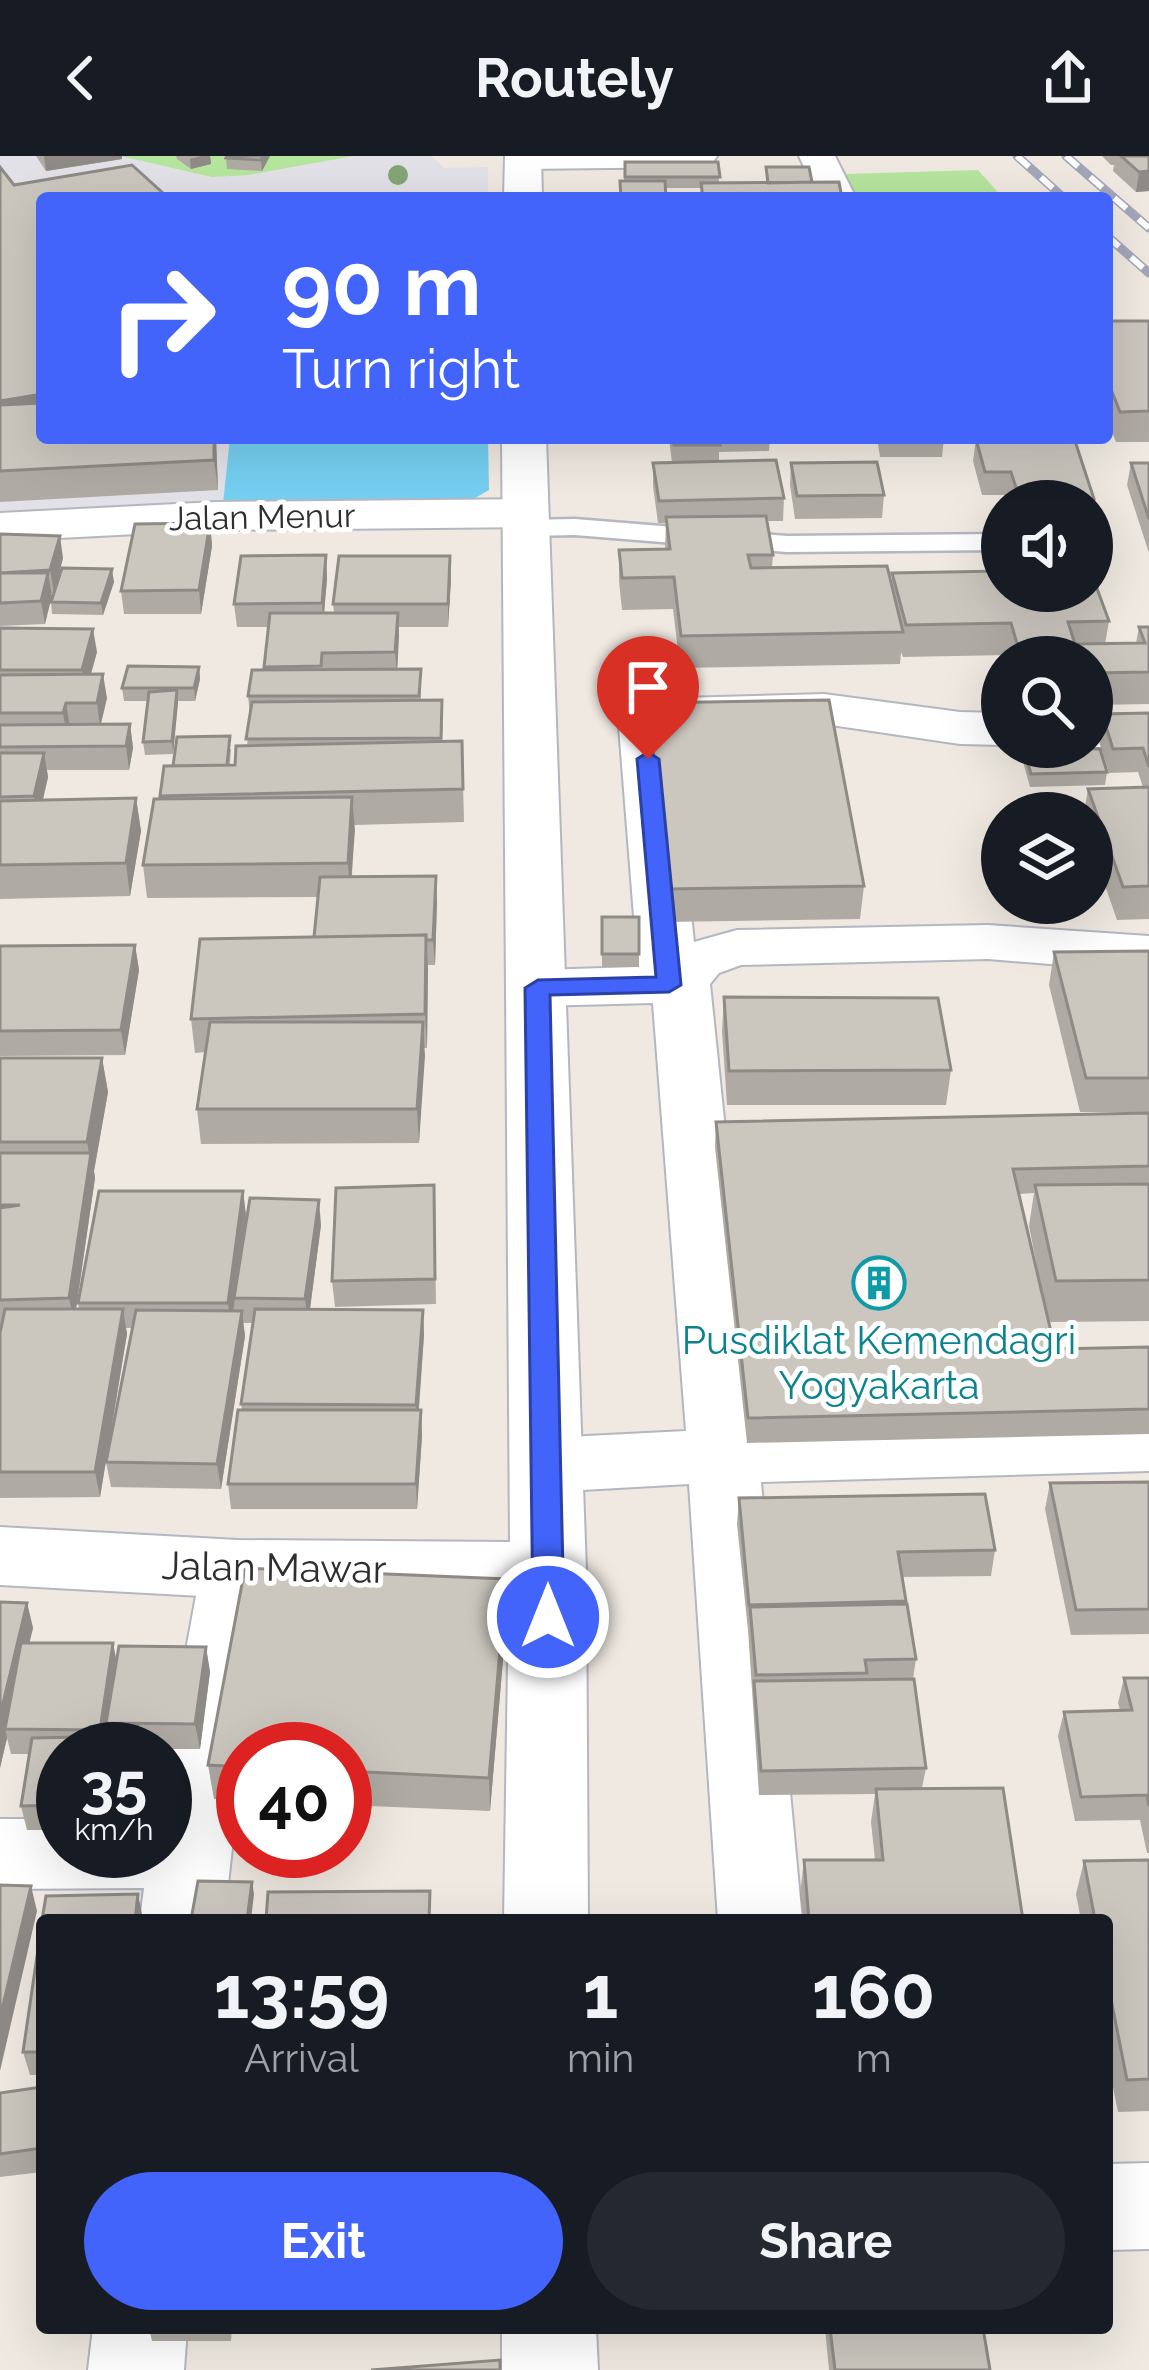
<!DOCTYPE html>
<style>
body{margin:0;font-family:Raleway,sans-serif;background:#242831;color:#f1f3f6;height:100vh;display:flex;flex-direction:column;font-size:45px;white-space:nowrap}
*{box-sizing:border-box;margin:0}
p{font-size:39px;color:#9ea1a6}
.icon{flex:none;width:66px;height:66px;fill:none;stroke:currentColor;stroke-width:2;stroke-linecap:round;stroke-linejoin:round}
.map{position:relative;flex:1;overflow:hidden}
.details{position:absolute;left:36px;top:1758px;width:1077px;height:420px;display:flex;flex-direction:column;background:#171b24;border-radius:12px;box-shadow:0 12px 48px #0002}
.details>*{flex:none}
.guide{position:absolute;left:36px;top:36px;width:1077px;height:252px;border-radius:12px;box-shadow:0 12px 48px #0002;background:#4264fb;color:#fff;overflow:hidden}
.buttons{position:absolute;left:981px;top:324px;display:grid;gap:24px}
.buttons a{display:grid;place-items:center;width:132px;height:132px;border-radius:50%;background:#171b24;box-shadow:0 12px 48px #0002;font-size:60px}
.speed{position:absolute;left:36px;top:1566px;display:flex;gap:24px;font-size:60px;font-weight:700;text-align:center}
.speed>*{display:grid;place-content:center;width:156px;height:156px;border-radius:50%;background:#171b24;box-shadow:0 12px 48px #0002;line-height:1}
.speed small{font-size:30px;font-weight:400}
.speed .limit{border:18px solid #d22;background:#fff;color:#111}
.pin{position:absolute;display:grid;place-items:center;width:102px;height:102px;color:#fff;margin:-123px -51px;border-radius:50% 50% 50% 0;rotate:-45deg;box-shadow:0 0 12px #0007}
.pin .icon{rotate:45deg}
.me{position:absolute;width:132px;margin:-66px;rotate:0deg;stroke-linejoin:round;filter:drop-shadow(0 0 9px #0008)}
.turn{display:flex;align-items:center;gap:42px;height:252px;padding:0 48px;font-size:54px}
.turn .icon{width:156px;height:156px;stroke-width:2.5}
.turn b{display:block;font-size:84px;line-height:102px}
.eta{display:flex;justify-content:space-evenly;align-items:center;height:204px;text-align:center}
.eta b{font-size:72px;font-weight:700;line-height:84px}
.primary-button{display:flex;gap:24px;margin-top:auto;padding:24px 48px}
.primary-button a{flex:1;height:138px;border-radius:72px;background:#4264fb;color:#fff;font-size:48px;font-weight:700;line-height:138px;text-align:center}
.primary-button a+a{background:#242831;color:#f1f3f6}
header{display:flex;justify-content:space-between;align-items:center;height:156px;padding:0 48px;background:#171b24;font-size:54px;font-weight:700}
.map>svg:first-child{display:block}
</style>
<header><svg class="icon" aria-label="back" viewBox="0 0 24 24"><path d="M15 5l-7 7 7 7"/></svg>Routely<svg class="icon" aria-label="share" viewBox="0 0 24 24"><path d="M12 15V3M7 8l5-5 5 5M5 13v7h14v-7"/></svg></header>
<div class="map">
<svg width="1149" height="2214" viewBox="0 0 1149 2214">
<rect width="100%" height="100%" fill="#efe9e1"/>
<!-- industrial -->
<path fill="#e3e1e8" d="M0 0H431L444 12 488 11V42H42V282H230L223 347 0 357Z"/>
<!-- green -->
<path fill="#b6e59e" d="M120 0H353L249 19 212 21Z
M978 14 1003 42H844L840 38 846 18Z"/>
<!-- water -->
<path fill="#75cff0" d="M230 282H488L489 334 470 345 223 347Z"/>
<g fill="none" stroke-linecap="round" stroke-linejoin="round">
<!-- service casing -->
<g stroke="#b4b7c1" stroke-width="5">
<path id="service" d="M575 363 787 380 1002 378V394L787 396 575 379 525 380 511 372 525 364Z"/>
</g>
<!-- minor casing -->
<g stroke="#b4b7c1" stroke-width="4">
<path id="minor" d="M506 0H717L712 8 699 11 523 13 510 10Z
M799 0H835L856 42H818Z
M524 343 540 347 547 357 540 367 524 371 216 374 0 385V357L216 346Z
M824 538 960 556 1002 557V589L960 588 824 568 671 573 694 786 737 774 988 769 1149 780V816L988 803 741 809 719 817 710 828 756 1273 1149 1263V1315L761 1326 802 1764H718L689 1328 547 1336 522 1328 511 1309 522 1290 547 1282 686 1275 653 847 538 850 517 845 509 832 517 819 538 814 638 811 618 558 626 547 644 543Z
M1092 559 1149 560V592L1092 591Z
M238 1384 264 1393 275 1413 243 1593 224 1764H140L144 1732 0 1733V1663H63V1695H165V1607L201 1413 212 1393Z
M1149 2007V2093L1107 2094V2008Z
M93 2172H187L184 2214H88Z"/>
</g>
<!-- tertiary casing -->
<g stroke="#b4b7c1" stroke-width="4">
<path id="tertiary" d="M505 0H541L542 42H504Z
M502 282H546L586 1415 588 1764H504L509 1444 238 1442 0 1429V1371L238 1384 510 1386Z
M502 2172H596L598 2214H502Z"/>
</g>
<!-- service -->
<use href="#service" fill="#fff" fill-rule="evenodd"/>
<!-- minor -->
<use href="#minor" fill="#fff" fill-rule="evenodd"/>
<!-- tertiary -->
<use href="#tertiary" fill="#fff" fill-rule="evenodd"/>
<!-- rail casing -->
<g stroke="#a3a6b8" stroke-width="9">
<path id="rail" d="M1017 0 1064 42
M1066 0 1149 72
M1107 80 1149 117"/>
</g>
<!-- rail -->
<use href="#rail" stroke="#fff" stroke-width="6" stroke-dasharray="16" stroke-linecap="butt"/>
</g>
<!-- trees -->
<circle fill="#84a574" cx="398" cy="19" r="10"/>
<!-- wall -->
<path fill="#afaba4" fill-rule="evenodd" d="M36 0H122V3L46 15Z
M176 0H210L211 8 191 13 177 3Z
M270 0 262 15 227 13 226 2Z
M1102 0H1149V35L1136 36 1113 15 1114 9H1111Z
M625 6H718L719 27H766V11L812 26 842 42H700L701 32H666L624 25Z
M0 11 14 29 164 38V42H42V282H216L218 334 0 346Z
M1107 165H1149V286H1116L1107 264Z
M669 282H770L769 295 719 296V306L784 342 783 365H767L773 399 772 411 892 427V417L1109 465 1105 488 1136 487 1139 471H1149V548L1092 549V501H1007V499L903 501 901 496 900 508 680 512 673 453 622 454 619 425V394L665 393 666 367H658L653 330V307H672Z
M877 282H944L942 301H880Z
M976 283 1094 343 1092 355V345H1011L1009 339H982L973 305Z
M791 307 884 339 882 362 795 363 790 329Z
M1131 307H1149V397L1127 329Z
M210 367 212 390 201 458H124L121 435Z
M0 378 63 402 54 436 114 426 103 459 52 458 51 446 54 437H51L45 468 0 470Z
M326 399 327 422 324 457H334L333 448 451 423 448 471H399L397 513H421V544L443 568 442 586 462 585 464 666 354 669 352 721 437 745 435 809H428L427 892H424L419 987 201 988 197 953 205 896 195 897 191 863 314 781 318 741 147 742 143 709 160 640 173 610 231 593 230 609H235L247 590 250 559 248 540 264 514 269 471H237L234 448Z
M0 472 97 496 91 518 107 542 101 568H130L133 592 129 614H47L48 621 43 644 136 642 141 675 130 740 0 743Z
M199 511 200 523 195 545H178L173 598 145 599 143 586 148 545H124L122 532Z
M649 547 864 730 860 763 665 766 649 579Z
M1149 557V763L1117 764 1092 692V657H1084L1088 633 1143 631 1138 616 1109 617 1098 582 1102 558Z
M1019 591H1077L1107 616 1105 629 1030 631Z
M602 761H639V811H602Z
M135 789 139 814 125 899 0 900V790Z
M1149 795V956H1080L1049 829 1054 796Z
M724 841 951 914 946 949H727L722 875Z
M0 902H102L108 936 94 1015 95 1022 76 1153H79L78 1147 243 1035 246 1060 241 1094 321 1069 310 1153 423 1154 424 1179 419 1254H421L422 1280 417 1353H231L228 1328 242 1254 241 1248 253 1167H243L245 1180 221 1333 111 1331 106 1306 133 1172H126L127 1178 100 1341 0 1342V1177L2 1169H0Z
M1149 957V1165L1049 1166 1055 1193 1149 1191V1278L747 1287 715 991 716 966ZM1034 1037 1029 1070 1047 1160 1019 1038Z
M434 1029 436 1148 335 1151 332 1125Z
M1149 1326V1478L1071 1479 1045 1353 1050 1327Z
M739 1342 995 1394 991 1420 902 1421 916 1503 913 1523 926 1612 922 1632 1023 1764H803L800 1738 804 1704H875L871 1666 875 1638 759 1639 748 1474 737 1368Z
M0 1446 27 1447 33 1472 29 1487 117 1503 206 1491 210 1516 200 1593H63V1674H27L21 1650 29 1598H11L7 1582 0 1612Z
M507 1457 490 1655 345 1649V1593H243V1644L214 1643 208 1609Z
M1124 1522H1149V1697H1147L1140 1664 1075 1665 1058 1580 1064 1556 1120 1554 1118 1547Z
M1149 1704V1955L1118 1956 1107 1901V1764H1081L1076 1738 1084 1705Z
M42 1766V1919H30L23 1896Z
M42 1931V2016L0 2021V1937Z
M149 2172H232L231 2185H152Z
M825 2172H983L990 2214H829Z"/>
<!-- shaded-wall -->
<path fill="#8e8b86" d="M44 0H122V3L46 15Z
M201 0H210L211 8 191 13 190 3Z
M263 0H270L262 15 261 4Z
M1149 15V35L1136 36 1139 16Z
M42 238V250L0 257V245Z
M214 282H216L218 334 214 304Z
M210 367 212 390 201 458 199 434Z
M60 380 63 402 54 437 50 414Z
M326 399 327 422 323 470 322 447Z
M450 400 451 423 448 471V448Z
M112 413 114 426 103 459 101 447Z
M48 417 52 440 45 468 41 445Z
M398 457 399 480 397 520 395 496Z
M93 473 97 496 85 538 82 514Z
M199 511 200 523 195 545 194 532Z
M103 518 107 542 100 571 97 547Z
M177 534 178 547 173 598 172 585Z
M66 547 70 571 67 581 63 557Z
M130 568 133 592 129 614 126 590Z
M44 597 48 621 38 664 34 640Z
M352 641 355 674 350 740 348 707Z
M136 642 141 675 130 740 126 707Z
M436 720 437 745 435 809 433 784Z
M426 779 428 813 427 892 425 858Z
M135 789 139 814 125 899 121 874Z
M423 866 425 900 419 987 417 953Z
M102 902 108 936 94 1015 95 1022 74 1167 69 1142 90 1003 87 986Z
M243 1035 246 1060 231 1172 228 1147Z
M319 1044 321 1069 308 1168 305 1143Z
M123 1153 127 1178 100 1341 95 1316Z
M423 1154 424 1179 417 1274 416 1249Z
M242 1155 245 1180 221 1333 217 1308Z
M421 1254 422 1280 417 1353 416 1328Z
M506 1423 507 1457 490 1655 489 1622Z
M27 1447 33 1472 9 1573H5L7 1582 0 1612V1560Z
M113 1487 118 1512 106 1567 108 1580 106 1593H104L100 1574Z
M206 1491 210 1516 200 1593 195 1568Z
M252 1726 254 1738 251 1764H247Z
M31 1730 37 1755 0 1915V1862Z
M138 1738 143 1763V1764H135Z"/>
<!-- building -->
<path fill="#cbc7bf" stroke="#8e8b86" stroke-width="3" d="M227 0H263L261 4 226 2Z
M1121 0H1149V15L1139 16Z
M625 6H718L720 21H625Z
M132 9 164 38 158 39 160 42H42V238L0 245V11L14 29Z
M766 11H809L812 26 768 27Z
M620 25H665L666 42H621Z
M839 26 842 42H703L701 27Z
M1107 165H1149V255L1120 256 1107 223Z
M42 247V282H214V304L0 315V249Z
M672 282H718L720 289H674Z
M1074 282 1094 343 1020 344 1011 316H985L976 283Z
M776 304 784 342 659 345 653 307Z
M877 306 884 339 797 340 791 307Z
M1131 307H1149V363Z
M766 360 773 399H748L751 412 887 410 903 476 681 480 674 421 622 422 619 394 670 393 666 361Z
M210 367 199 434 121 435 135 368Z
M0 378 60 380 50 414 0 417Z
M326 399 322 447 234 448 241 400Z
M339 400H450L448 448H333Z
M62 412 112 413 101 447 51 446Z
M1002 415V435H1092V419L1109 465 1068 466 1075 488 1145 487 1139 471H1149V516L1092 517V501H1021L1011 467 906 469 892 417Z
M0 417H48L41 445 0 447Z
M270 457H398L395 496 322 497 321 510 264 511Z
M0 472 93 473 82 514H0Z
M128 510 199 511 194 532H122Z
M421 513 419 540H248L252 514Z
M103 518 97 547H66L63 557H0V519Z
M177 534 172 585 143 586 149 536Z
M442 544 441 582 246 583 252 546Z
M829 544 864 730 666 733 649 547Z
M1149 557V611L1143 592 1113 593 1102 558Z
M130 568 126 590 0 591V569Z
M230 580 227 609 173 610 177 581Z
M462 585 463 633 160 640 164 610 235 609 236 590Z
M1023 591 1100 593 1107 616 1031 618Z
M0 597H44L34 640 0 641Z
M1149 631V730L1123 731 1088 633Z
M352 641 348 707 143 709 154 643Z
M136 642 126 707 0 709V645Z
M436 720 433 784H426V779L314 781 320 721Z
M602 761H639V798H602Z
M426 779 425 858 191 863 200 783Z
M135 789 121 874 0 875V790Z
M1149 795V922H1086L1054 796Z
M724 841 938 842 951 914 729 915Z
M210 866H423L417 953H197Z
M0 902H102L87 986H0Z
M1149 957V1010L1013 1013 1055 1193 1149 1191V1253L748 1262 716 966Z
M0 997H91L69 1142 0 1144V1052L20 1049H0Z
M1149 1028V1124L1056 1125 1035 1029Z
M434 1029 435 1123 332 1125 336 1032Z
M99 1035H243L228 1147H78Z
M250 1042 319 1044 305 1143 234 1142Z
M5 1153H123L95 1316H0V1177Z
M255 1153 423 1154 416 1249 241 1248Z
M136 1154 242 1155 217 1308 106 1306Z
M238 1254H421L416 1328H228Z
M1149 1326V1453L1076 1454 1050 1327Z
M985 1338 995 1394 898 1396 906 1445 749 1449 739 1342Z
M245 1412 506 1423 489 1622 345 1615V1593H243V1611L208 1609Z
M0 1446 27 1447 0 1560Z
M907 1448 916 1503 865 1504 867 1517 756 1519 750 1451Z
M21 1487H113L100 1574 5 1573Z
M119 1490 206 1491 195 1568 106 1567Z
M1124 1522H1149V1650L1147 1639 1081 1641 1064 1556 1132 1554Z
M914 1523 926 1612 761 1615 754 1525Z
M135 1580 133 1593H63V1649L21 1650 32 1582Z
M1003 1632 1023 1764H809L804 1704H883L876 1633Z
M1149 1704V1923L1127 1924 1107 1823V1764H1095L1084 1705Z
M198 1725 252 1726 247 1764H191Z
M0 1729 31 1730 0 1862Z
M430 1735 429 1764H266L268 1736Z
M138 1738 135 1764H42L46 1740Z
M42 1766V1896H23Z
M42 1931V1992L0 1998V1937Z
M830 2172H983L990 2214H835Z
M500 2204V2214H371Z"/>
<!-- route -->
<path fill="#4264fb" stroke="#2b41a3" stroke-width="3" d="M648 596 659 603 681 829 669 836 550 839 564 1461 559 1470 548 1473 537 1470 533 1461 525 832 538 824 656 821 637 603Z"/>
<!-- icons -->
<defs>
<g id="building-ring" transform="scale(2.7)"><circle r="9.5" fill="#fff" stroke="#0f9aa8" stroke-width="1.5"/><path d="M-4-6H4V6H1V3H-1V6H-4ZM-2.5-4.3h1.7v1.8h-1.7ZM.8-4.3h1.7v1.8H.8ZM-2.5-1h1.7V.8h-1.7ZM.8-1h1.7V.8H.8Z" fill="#0f9aa8"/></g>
</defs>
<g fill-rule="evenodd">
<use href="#building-ring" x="879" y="1127"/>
</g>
<g text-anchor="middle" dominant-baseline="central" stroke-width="10" stroke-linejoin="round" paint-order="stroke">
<!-- far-street labels -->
<g font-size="33" fill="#2e2e2e" stroke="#fff">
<text transform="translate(262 361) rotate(-1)">Jalan Menur</text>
</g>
<!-- culture labels -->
<g font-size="39" fill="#0d838f" stroke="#fff">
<text x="879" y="1184">Pusdiklat Kemendagri<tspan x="879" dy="45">Yogyakarta</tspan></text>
</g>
<!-- street labels -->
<g font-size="39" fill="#2e2e2e" stroke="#fff">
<text transform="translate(274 1411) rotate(1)">Jalan Mawar</text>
</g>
</g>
</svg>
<div class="buttons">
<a><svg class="icon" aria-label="sound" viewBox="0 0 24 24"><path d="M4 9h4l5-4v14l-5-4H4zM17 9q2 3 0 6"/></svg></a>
<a><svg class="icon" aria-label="search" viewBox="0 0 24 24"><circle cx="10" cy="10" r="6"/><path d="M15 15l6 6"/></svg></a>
<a><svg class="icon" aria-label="layers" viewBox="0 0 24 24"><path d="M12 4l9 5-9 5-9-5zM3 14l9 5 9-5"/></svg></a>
</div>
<div class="speed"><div>35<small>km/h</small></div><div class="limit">40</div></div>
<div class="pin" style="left:648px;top:603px;background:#d93025"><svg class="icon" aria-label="arrive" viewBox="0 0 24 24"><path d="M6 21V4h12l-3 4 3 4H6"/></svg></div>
<svg class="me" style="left:548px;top:1461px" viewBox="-20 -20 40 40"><circle r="17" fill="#4264fb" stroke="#fff" stroke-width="3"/><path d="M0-11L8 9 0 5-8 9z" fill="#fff"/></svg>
<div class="guide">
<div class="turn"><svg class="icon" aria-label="right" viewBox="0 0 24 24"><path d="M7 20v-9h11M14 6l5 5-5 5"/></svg><div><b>90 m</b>Turn right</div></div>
</div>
<section class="details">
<div class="eta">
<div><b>13:59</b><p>Arrival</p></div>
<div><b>1</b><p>min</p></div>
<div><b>160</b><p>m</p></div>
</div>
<div class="primary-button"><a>Exit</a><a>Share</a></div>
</section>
</div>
